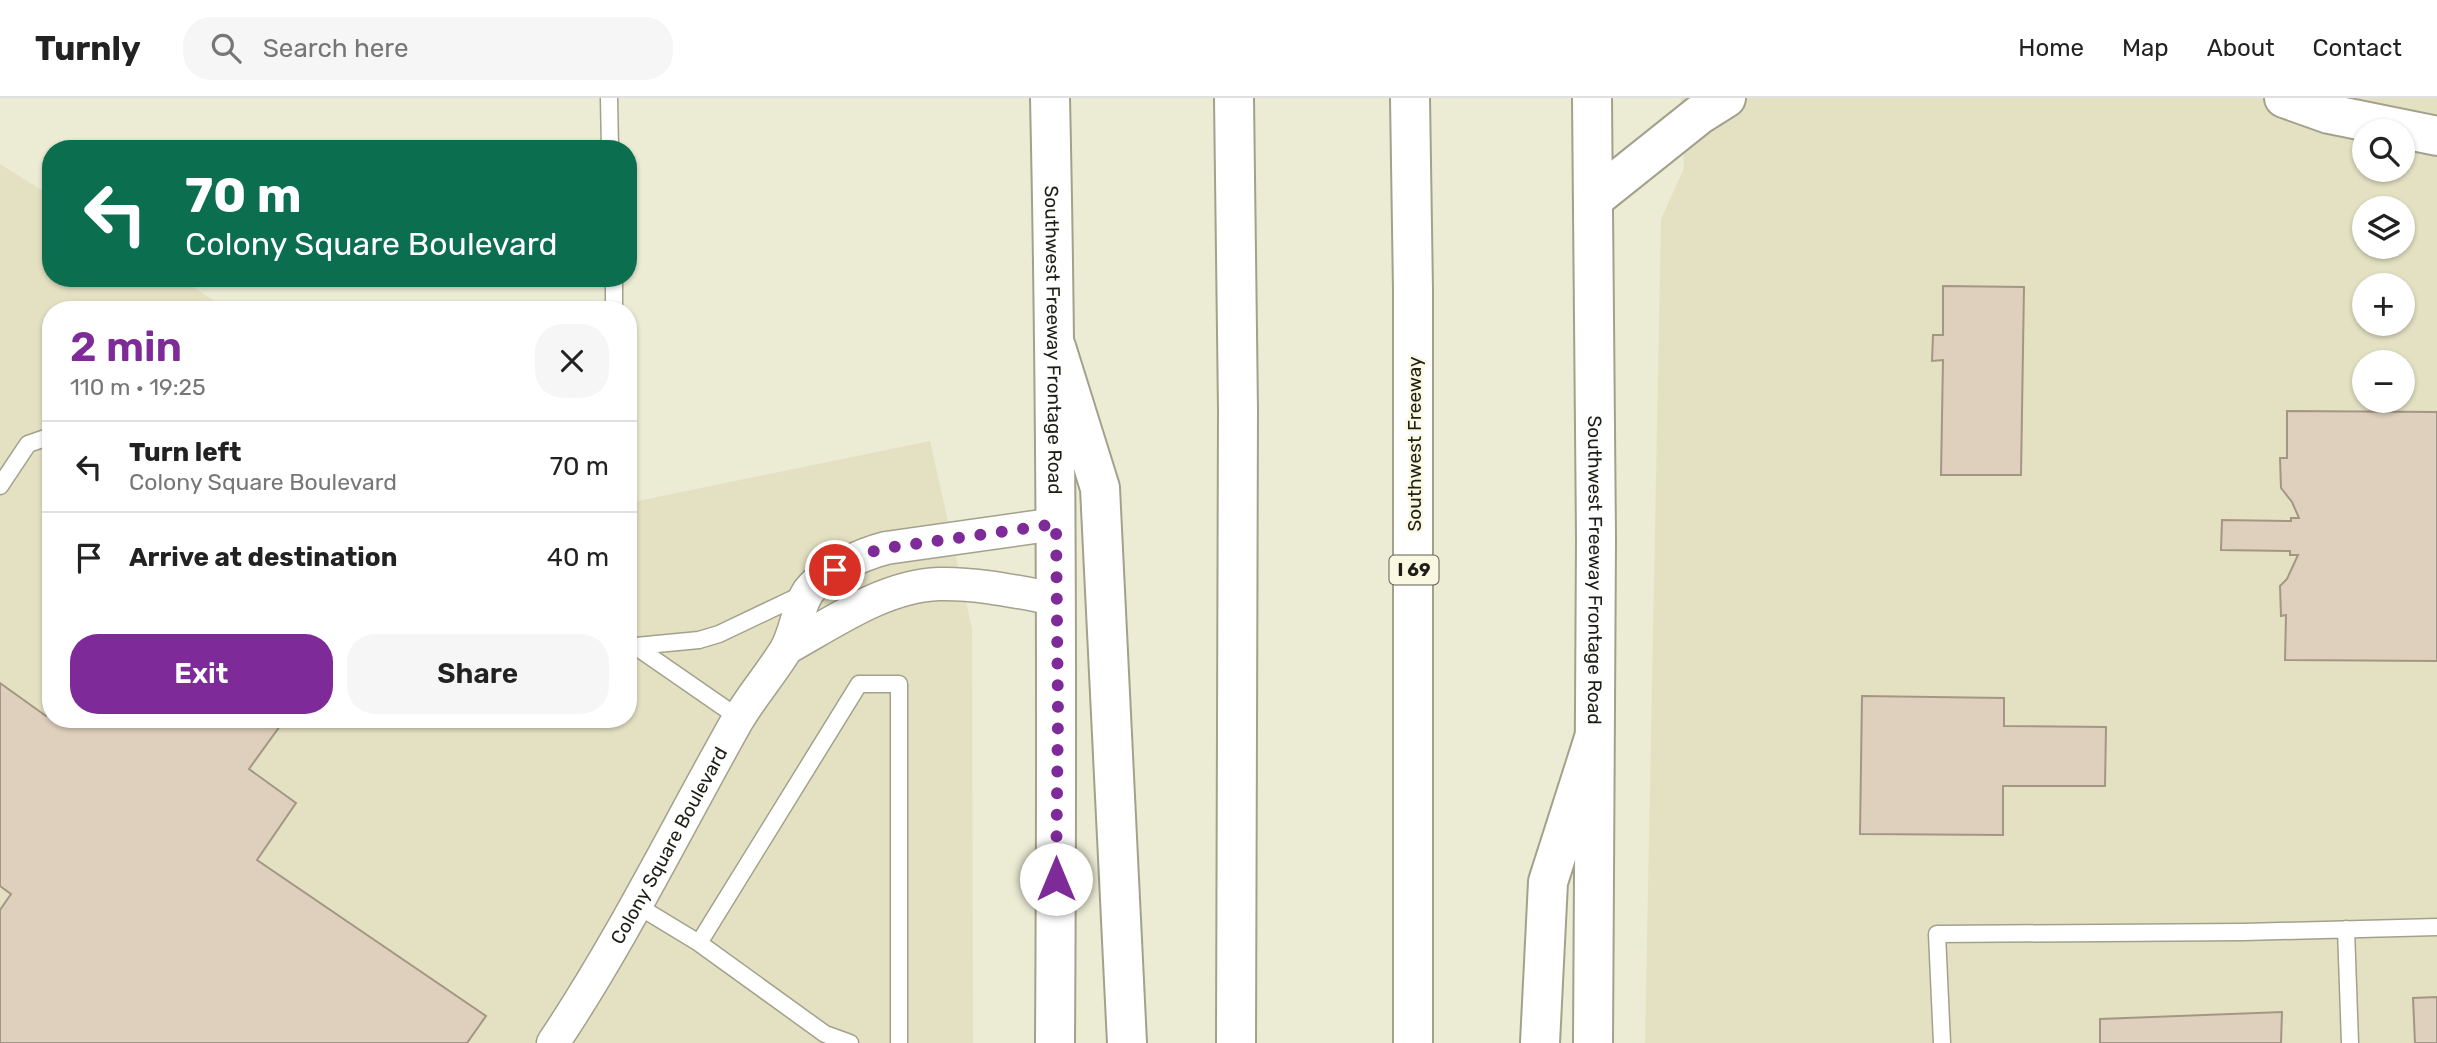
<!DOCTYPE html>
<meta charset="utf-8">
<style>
body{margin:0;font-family:Rubik,sans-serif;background:#f6f6f6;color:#222;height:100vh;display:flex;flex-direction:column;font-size:26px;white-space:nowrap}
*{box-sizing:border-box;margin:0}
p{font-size:23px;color:#767676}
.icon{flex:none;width:38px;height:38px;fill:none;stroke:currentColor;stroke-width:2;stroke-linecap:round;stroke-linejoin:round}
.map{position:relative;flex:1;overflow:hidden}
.details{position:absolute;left:42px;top:203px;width:595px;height:427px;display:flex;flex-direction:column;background:#fff;border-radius:28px;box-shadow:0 2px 5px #0004}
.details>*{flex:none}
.hud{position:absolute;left:42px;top:42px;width:595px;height:147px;border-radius:28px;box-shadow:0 2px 5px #0004;background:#0b6e4f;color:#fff;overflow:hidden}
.tools{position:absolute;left:2352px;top:21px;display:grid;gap:14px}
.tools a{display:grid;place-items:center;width:63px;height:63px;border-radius:50%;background:#fff;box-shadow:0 2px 5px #0004;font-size:35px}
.pin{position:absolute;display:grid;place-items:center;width:60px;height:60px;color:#fff;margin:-30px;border:4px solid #fff;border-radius:50%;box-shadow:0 2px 7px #0007}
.me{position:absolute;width:77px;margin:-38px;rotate:0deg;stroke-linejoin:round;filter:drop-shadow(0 0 5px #0008)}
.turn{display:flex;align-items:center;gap:24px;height:147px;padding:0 28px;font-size:32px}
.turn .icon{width:91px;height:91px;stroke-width:2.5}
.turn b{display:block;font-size:49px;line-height:60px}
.round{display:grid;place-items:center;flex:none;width:74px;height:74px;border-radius:28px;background:#f6f6f6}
.headline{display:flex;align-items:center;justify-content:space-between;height:119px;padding:0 28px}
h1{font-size:42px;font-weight:600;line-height:52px;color:#7e2a99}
.button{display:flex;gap:14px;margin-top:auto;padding:14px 28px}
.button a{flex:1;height:80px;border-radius:28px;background:#7e2a99;color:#fff;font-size:28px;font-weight:600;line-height:80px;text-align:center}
.button a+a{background:#f6f6f6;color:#222}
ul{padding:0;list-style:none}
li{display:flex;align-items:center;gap:21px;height:91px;padding:0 28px;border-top:2px solid #e0e0e0}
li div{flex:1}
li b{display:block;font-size:26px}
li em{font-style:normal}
header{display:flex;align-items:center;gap:42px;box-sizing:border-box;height:98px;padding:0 35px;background:#fff;border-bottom:2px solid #e0e0e0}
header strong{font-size:33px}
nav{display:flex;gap:38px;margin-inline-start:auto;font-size:24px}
.search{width:490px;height:63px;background:#f6f6f6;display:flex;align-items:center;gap:18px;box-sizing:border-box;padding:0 24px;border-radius:28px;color:#767676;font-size:26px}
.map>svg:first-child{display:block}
</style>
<header>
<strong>Turnly</strong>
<div class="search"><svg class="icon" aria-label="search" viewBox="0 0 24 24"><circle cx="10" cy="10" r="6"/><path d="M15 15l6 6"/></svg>Search here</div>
<nav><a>Home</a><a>Map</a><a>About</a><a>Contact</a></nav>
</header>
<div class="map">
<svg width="2437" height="945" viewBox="0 0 2437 945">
<rect width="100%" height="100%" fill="#ecebd4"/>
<!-- built -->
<path fill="#e4e1c3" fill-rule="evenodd" d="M1681 0H2437V945H1645L1661 121 1684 70ZM2364 33H2403V72H2364ZM2364 110H2403V149H2364ZM2364 187H2403V226H2364ZM2364 264H2403V303H2364Z
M0 66 51 98V180H179L228 212H51V621H628V405L930 343 972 530 973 945H0Z"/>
<!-- building -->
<path fill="#dfd0bd" stroke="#a49685" stroke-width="2" d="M1943 188 2024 189 2021 377H1941L1943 262 1932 263 1933 237H1943Z
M2287 313 2437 314V563L2285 562 2286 517 2281 518 2280 488 2287 481 2298 457H2290V453L2221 452 2222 422 2291 423V420H2299L2292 404 2281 390 2280 360H2287Z
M0 585 46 618 51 612V621H285L249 671 296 705 257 762 486 918 467 945H0V812L11 796 0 788Z
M1862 598 2004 600V628L2106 629 2105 688H2003V737L1860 736Z
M2437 899V945H2415L2413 900Z
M2282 914 2281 945H2100V921Z"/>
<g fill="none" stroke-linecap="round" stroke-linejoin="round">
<!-- service casing -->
<g stroke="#a3a18c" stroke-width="19">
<path id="service" d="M609 0 610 51
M614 180V212
M0 388 28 346 51 338
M632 546 739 620
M636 548 699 542 719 536 803 496
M638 808 699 845 825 936 850 945
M2346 831 2350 945
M699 845 859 586H899V945
M1942 945 1937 836 2244 834 2437 829"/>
</g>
<!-- minor casing -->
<g stroke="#a3a18c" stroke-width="35">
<g id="minor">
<path d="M787 550C834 524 884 488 939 486 978 485 1018 494 1056 501"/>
<path id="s1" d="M553 945C622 842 676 731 737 623 751 599 770 577 785 553 796 535 797 511 808 494 823 473 863 456 886 450L1056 426"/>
</g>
</g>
<!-- tertiary casing -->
<g stroke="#a3a18c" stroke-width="42">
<path id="tertiary" d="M2284 0 2329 16 2437 38
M1595 100 1699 17 1726 0"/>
</g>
<!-- secondary casing -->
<g stroke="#a3a18c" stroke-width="42">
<g id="secondary">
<path id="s2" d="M1050 0C1057 315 1057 630 1055 945"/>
<path id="s3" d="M1592 0 1596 441 1593 945"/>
</g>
</g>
<!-- motorway casing -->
<g stroke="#a3a18c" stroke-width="42">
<path id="motorway" d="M1234 0 1238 312 1236 945
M1410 0 1413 193V945
M1056 249 1100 390 1127 945
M1540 945 1548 784 1594 640"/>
</g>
<!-- service -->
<use href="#service" stroke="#fff" stroke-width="16"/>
<!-- minor -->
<use href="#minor" stroke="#fff" stroke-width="32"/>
<!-- tertiary -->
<use href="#tertiary" stroke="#fff" stroke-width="38"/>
<!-- secondary -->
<use href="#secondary" stroke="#fff" stroke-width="38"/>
<!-- motorway -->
<use href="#motorway" stroke="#fff" stroke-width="38"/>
</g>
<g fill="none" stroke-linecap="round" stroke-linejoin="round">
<!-- route -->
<path stroke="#7e2a99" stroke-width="12" stroke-dasharray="0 21.6" d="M835 472 864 456 886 450 1056 426 1058 616 1056 781"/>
</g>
<g text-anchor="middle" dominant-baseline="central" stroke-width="5" stroke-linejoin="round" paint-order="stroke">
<!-- shield labels -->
<rect fill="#faf8e1" stroke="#605f53" stroke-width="2" x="1389.5" y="457.5" width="49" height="29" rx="5"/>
<g font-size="18" font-weight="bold" fill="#1e1e16">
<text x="1414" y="472">I 69</text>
</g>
<!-- street labels -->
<g font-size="19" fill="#1e1e16" stroke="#faf8e1">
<text stroke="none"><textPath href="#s2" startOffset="242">Southwest Freeway Frontage Road</textPath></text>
<text transform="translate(1414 346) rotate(-90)">Southwest Freeway</text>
<text stroke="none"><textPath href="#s3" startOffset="472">Southwest Freeway Frontage Road</textPath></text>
<text stroke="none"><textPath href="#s1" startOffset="229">Colony Square Boulevard</textPath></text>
</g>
</g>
</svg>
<div class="tools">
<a><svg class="icon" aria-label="search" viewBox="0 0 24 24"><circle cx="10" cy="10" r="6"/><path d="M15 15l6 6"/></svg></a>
<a><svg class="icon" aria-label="layers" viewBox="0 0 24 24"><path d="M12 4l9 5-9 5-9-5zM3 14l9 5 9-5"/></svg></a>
<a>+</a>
<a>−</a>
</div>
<div class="pin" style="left:835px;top:472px;background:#d93025"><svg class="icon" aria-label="arrive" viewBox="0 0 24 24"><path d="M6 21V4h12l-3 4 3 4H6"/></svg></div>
<svg class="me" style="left:1056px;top:781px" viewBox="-20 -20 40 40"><circle r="19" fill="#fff"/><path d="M0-13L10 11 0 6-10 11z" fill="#7e2a99"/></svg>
<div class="hud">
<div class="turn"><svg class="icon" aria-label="left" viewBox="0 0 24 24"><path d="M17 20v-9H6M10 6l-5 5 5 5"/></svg><div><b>70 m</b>Colony Square Boulevard</div></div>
</div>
<section class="details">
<div class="headline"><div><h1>2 min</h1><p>110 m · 19:25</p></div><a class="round"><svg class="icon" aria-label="close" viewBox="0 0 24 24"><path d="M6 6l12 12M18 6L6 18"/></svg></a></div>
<ul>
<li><svg class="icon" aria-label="left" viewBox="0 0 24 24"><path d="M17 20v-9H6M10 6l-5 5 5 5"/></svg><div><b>Turn left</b><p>Colony Square Boulevard</p></div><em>70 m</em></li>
<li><svg class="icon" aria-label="arrive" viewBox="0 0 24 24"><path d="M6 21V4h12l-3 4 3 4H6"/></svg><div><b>Arrive at destination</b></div><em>40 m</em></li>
</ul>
<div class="button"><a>Exit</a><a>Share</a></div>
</section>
</div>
